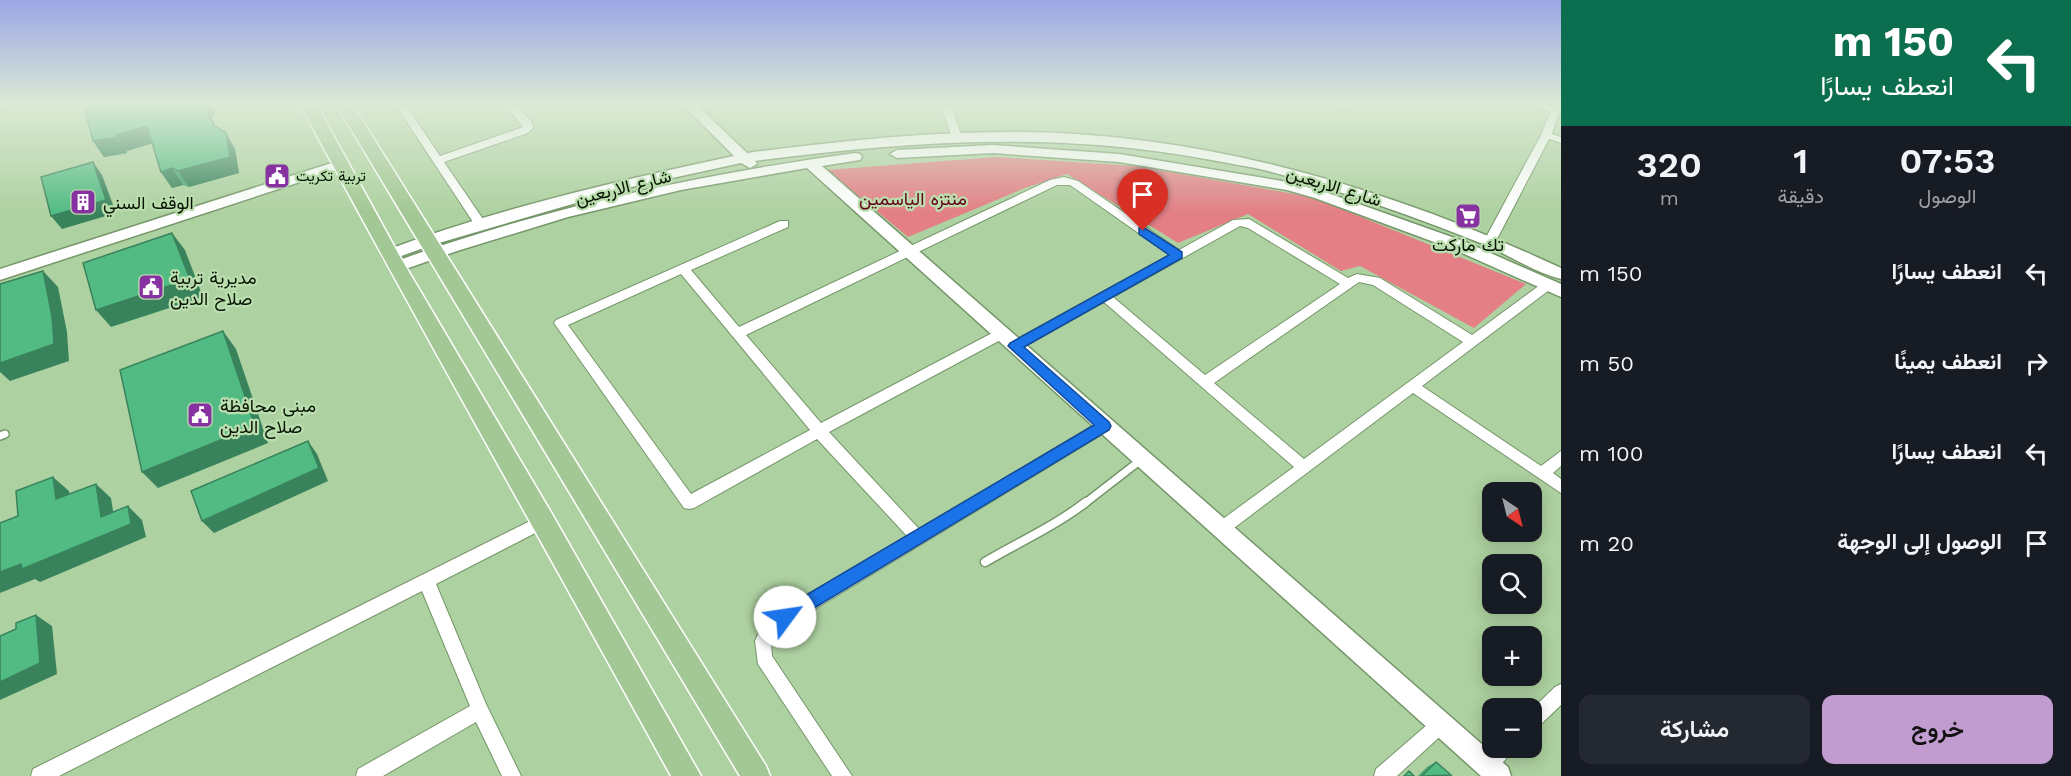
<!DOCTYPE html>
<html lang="ar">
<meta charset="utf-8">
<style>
body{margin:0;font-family:"Work Sans",Vazirmatn,sans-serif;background:#242831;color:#f1f3f6;direction:rtl;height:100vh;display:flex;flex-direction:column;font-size:22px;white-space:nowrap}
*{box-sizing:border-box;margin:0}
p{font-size:20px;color:#9ea1a6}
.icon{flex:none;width:33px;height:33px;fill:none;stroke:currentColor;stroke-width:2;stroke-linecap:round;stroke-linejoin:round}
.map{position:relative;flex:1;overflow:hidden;direction:ltr}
.panel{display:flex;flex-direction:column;background:#171b24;width:510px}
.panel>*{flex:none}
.hud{background:#0b6e4f;color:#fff;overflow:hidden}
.needle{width:39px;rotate:145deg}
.fabs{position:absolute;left:1482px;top:482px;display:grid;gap:12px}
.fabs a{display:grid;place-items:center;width:60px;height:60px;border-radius:12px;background:#171b24;box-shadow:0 3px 15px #0003;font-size:30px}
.pin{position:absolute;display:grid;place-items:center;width:51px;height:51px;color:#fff;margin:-62px -26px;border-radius:50% 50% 50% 0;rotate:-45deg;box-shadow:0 0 6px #0007}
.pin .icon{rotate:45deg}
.me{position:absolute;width:66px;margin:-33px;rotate:59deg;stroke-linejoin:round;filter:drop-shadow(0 0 4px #0008)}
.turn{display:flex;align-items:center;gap:21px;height:126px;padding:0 18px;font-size:27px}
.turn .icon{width:78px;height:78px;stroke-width:2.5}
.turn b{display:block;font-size:42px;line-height:51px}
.eta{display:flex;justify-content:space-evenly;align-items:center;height:102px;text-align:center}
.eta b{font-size:36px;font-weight:600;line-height:42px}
.button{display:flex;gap:12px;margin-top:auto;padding:12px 18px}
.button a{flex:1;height:69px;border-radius:12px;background:#c19cd0;color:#111;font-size:24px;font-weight:600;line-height:69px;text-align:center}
.button a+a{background:#242831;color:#f1f3f6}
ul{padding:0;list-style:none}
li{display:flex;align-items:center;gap:18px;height:90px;padding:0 18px}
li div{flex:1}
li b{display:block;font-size:22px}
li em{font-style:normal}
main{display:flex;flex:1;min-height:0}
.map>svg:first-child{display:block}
</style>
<main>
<section class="panel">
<div class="hud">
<div class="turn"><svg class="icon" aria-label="left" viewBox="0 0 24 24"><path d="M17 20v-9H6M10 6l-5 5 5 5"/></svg><div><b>150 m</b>انعطف يسارًا</div></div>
</div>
<div class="eta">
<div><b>07:53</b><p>الوصول</p></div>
<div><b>1</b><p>دقيقة</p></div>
<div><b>320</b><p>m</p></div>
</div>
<ul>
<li><svg class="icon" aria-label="left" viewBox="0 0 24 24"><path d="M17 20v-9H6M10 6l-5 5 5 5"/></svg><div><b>انعطف يسارًا</b></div><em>150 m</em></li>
<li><svg class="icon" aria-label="right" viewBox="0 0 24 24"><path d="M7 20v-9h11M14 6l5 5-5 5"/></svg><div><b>انعطف يمينًا</b></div><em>50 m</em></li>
<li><svg class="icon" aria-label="left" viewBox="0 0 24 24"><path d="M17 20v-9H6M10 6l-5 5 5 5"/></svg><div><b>انعطف يسارًا</b></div><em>100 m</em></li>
<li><svg class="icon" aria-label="arrive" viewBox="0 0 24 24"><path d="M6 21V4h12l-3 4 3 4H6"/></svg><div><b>الوصول إلى الوجهة</b></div><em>20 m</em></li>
</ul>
<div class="button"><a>خروج</a><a>مشاركة</a></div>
</section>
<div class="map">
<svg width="1561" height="776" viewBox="0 0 1561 776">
<rect width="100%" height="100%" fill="#aed1a1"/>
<!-- green -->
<path fill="#e37f85" d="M996 157 1135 166 1312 197 1526 284 1474 328 1360 266 1341 271 1248 214 1178 243 1067 174 1025 188 908 237 827 170Z"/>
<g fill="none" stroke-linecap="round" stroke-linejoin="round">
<!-- lane-far1 casing -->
<g stroke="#759669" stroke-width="10">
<path id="lane-far1" d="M0 436 5 434
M1084 504 1142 459"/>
</g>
<!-- lane casing -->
<g stroke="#759669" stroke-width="11">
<path id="lane" d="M985 562C1019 542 1055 526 1086 502"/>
</g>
<!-- street casing -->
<g stroke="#759669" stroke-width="2">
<path id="street" d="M0 104H16L0 110Z
M395 104H405L440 156 523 127 505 104H515L532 122 533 128 528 133 444 162 487 225 485 228H477Z
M940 104H950L962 137 961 139H953L952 137Z
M1325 104H1360C1352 109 1333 109 1325 104Z
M1531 104 1552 106 1553 104H1561L1552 134 1561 137V143L1549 139 1496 241 1490 245 1486 244 1484 241 1541 135 1550 112Z
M1064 177 1078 181 1179 250 1233 220 1249 219 1348 278 1357 274 1380 278 1472 335 1544 282H1552L1554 285 1552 288 1422 386 1541 466 1561 451V466L1553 473 1561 479V493L1413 393 1226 534 1221 536 1216 534 1213 529 1216 524 1294 467 1104 302 1020 349 1015 351 1009 346 1010 343 1170 255 1070 185H1057L746 335 821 423 996 331H1006L1007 334 1006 337 829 432 919 529 1099 422H1109L1111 426 1109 430 777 632 771 642 772 656 852 776H832L758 664 755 641 765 620 907 536 817 439 694 508 689 509 684 508 554 323 556 320 780 221H788V227L691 270 739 327 1050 180ZM1240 226 1248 228 1340 284 1205 375 1113 297ZM681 274 810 430 691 494 568 325ZM1359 282 1373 285 1463 342 1304 459 1214 383Z
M544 514 549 516 552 521 549 526 436 584 486 704 521 776H502L476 722 383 776H356L358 769 470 706 422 591 59 776H31L33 769Z
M1561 684V705L1538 727 1532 730V709L1555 687Z
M1441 715 1447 718 1450 724 1447 730 1397 776H1374L1376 769 1435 718Z
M1492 746 1513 747C1509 758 1497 770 1486 774L1479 772 1477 765 1479 758Z"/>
</g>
<!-- secondary casing -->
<g stroke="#759669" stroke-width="3">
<path id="secondary" d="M682 104H696L747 153C838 141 931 131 1023 132 1210 134 1393 190 1561 268V279C1534 272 1509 255 1483 244 1413 216 1341 191 1268 171 1248 166 1226 163 1206 159 1056 131 905 141 755 161L757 164 750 168 741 163 631 187 432 245 390 260 384 259 382 255 384 251C497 209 616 181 734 156Z
M993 145 1119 154 1288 182 1325 192 1463 241 1561 284V297L1453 249 1315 198 1287 190 1119 162 993 153 897 158 890 154 897 150Z
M855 153 860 154 862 157 860 160 822 166 1508 767 1511 776H1481L807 168 681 190 568 217 457 251 397 272 391 271 389 267 391 263C542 208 697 175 855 153Z
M341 160 346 161 348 164 346 167 0 280V269Z"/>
</g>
<!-- primary casing -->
<g stroke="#fff" stroke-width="3">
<path id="primary" d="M300 104H316L399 255 552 514 701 776H671C548 552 421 330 300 104Z
M336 104H352L766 766 770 776H740Z"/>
</g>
<!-- lane-far1 -->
<use href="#lane-far1" stroke="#fff" stroke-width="7"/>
<!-- lane -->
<use href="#lane" stroke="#fff" stroke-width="8"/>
<!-- street -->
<use href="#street" fill="#fff" fill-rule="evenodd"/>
<!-- secondary -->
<use href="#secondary" fill="#fff" fill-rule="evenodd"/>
<!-- primary -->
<use href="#primary" fill="#a4c895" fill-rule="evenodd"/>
</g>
<!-- wall -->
<path fill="#47a171" d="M108 104H210L215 113 211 116 216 127 235 149 239 173 189 187 183 185 172 188 161 172 153 143 127 151V153L104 157 93 141Z
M1436 762 1450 776H1418L1427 767Z"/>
<!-- shaded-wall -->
<path fill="#39835c" d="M204 104H210L215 113 211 116 222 141 213 125Z
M147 126 157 142 127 151V153L104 157 93 141Z
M226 133 235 149 239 173 189 187 178 171Z
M93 162 102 175 116 213 62 229 51 216Z
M172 168 183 185 172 188 161 172Z
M172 233 185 250 203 297 111 327 96 310Z
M43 271 58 287 67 332 69 361 10 381 0 372V363Z
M223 331 236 349 268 443 158 488 142 472Z
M308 441 317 454 328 481 214 533 202 521Z
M53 477 69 491 72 513 56 499Z
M96 484 111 498 116 530 128 506 142 520 146 537 40 582 35 579 0 593V572L101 517Z
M36 615 52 626 57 674 0 700V682Z"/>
<!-- building -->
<path fill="#52bb83" stroke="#39835c" stroke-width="1.5" d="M108 104H204L213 125 226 133 230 157 178 171 172 168 161 172 147 126 116 135 117 137 93 141 85 110Z
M93 162 106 200 51 216 41 177Z
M172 233 190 279 96 310 83 263Z
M43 271 52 316 54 344 0 363V284Z
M223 331 255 426 142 472 120 370Z
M308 441 319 468 202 521 191 491Z
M53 477 56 499 96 484 101 517 128 506 131 524 22 569 21 564 0 572V523L18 516 16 491Z
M36 615 40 663 0 682V636L16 629V623Z
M1436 762 1451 775 1422 776Z
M1409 771 1414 776H1404Z"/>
<!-- sky -->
<linearGradient id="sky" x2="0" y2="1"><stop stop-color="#9ca6e5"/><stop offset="0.49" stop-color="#dbead5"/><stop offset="1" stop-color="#dbead5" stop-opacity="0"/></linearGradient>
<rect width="1561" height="213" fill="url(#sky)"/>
<!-- route -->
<path fill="#1a73e8" stroke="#114b97" stroke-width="1.5" d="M1143 227 1182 252V258L1024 347 1109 422 1111 426 1109 430 791 622 785 625 779 622 777 617 779 611 1094 425 1008 346 1010 343 1169 255 1139 234V228Z"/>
<!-- icons -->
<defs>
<g id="civic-square" transform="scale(1.35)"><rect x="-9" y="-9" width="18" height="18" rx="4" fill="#8732a1" stroke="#bbdeae"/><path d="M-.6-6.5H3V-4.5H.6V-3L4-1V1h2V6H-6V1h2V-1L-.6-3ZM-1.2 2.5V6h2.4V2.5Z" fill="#fff"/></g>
<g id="building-square" transform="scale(1.35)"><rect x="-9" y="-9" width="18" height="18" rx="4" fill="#8732a1" stroke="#bbdeae"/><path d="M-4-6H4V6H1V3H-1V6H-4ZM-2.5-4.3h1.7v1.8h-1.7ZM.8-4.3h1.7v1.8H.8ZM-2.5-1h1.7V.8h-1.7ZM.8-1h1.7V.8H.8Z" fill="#fff"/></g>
<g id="supermarket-square" transform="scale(1.35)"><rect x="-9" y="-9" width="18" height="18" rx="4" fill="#8732a1" stroke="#bbdeae"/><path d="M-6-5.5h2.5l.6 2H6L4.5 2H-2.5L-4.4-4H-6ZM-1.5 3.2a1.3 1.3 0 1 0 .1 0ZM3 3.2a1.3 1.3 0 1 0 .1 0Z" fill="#fff"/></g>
</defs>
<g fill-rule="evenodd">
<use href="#civic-square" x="277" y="176"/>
<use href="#building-square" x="83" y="202"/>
<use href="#supermarket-square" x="1468" y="216"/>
<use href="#civic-square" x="151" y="287"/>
<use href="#civic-square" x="200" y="415"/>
</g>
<g text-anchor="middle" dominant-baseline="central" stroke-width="4.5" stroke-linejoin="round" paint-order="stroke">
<!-- far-poi labels -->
<g font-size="15" fill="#081404" stroke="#bbdeae" text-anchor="start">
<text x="296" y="176">تربية تكريت</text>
</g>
<!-- street labels -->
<g font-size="18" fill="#081404" stroke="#bbdeae">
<text transform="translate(1334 186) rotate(17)">شارع الاربعين</text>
<text transform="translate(623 187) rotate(-14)">شارع الاربعين</text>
</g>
<!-- park labels -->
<g font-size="18" fill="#65021b" stroke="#bbdeae">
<text x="913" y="198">منتزه الياسمين</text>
</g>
<!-- poi labels -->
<g font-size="18" fill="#081404" stroke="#bbdeae" text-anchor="start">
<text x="103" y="202">الوقف السني</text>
<text x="1468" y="244" text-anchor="middle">تك ماركت</text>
<text x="170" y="277">مديرية تربية<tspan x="170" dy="21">صلاح الدين</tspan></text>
<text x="220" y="405">مبنى محافظة<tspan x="220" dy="21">صلاح الدين</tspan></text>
</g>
</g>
</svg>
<div class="fabs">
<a><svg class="needle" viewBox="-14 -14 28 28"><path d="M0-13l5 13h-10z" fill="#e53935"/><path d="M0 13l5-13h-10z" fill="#9ea1a6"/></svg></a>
<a><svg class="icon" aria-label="search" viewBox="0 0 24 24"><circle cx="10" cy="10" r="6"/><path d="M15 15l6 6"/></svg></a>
<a>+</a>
<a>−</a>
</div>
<div class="pin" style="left:1143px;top:231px;background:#d93025"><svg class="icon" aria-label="arrive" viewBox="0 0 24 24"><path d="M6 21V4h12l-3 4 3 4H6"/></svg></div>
<svg class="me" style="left:785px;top:617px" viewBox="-20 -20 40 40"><circle r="19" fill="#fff"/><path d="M0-13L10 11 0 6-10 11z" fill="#1a73e8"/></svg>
</div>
</main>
